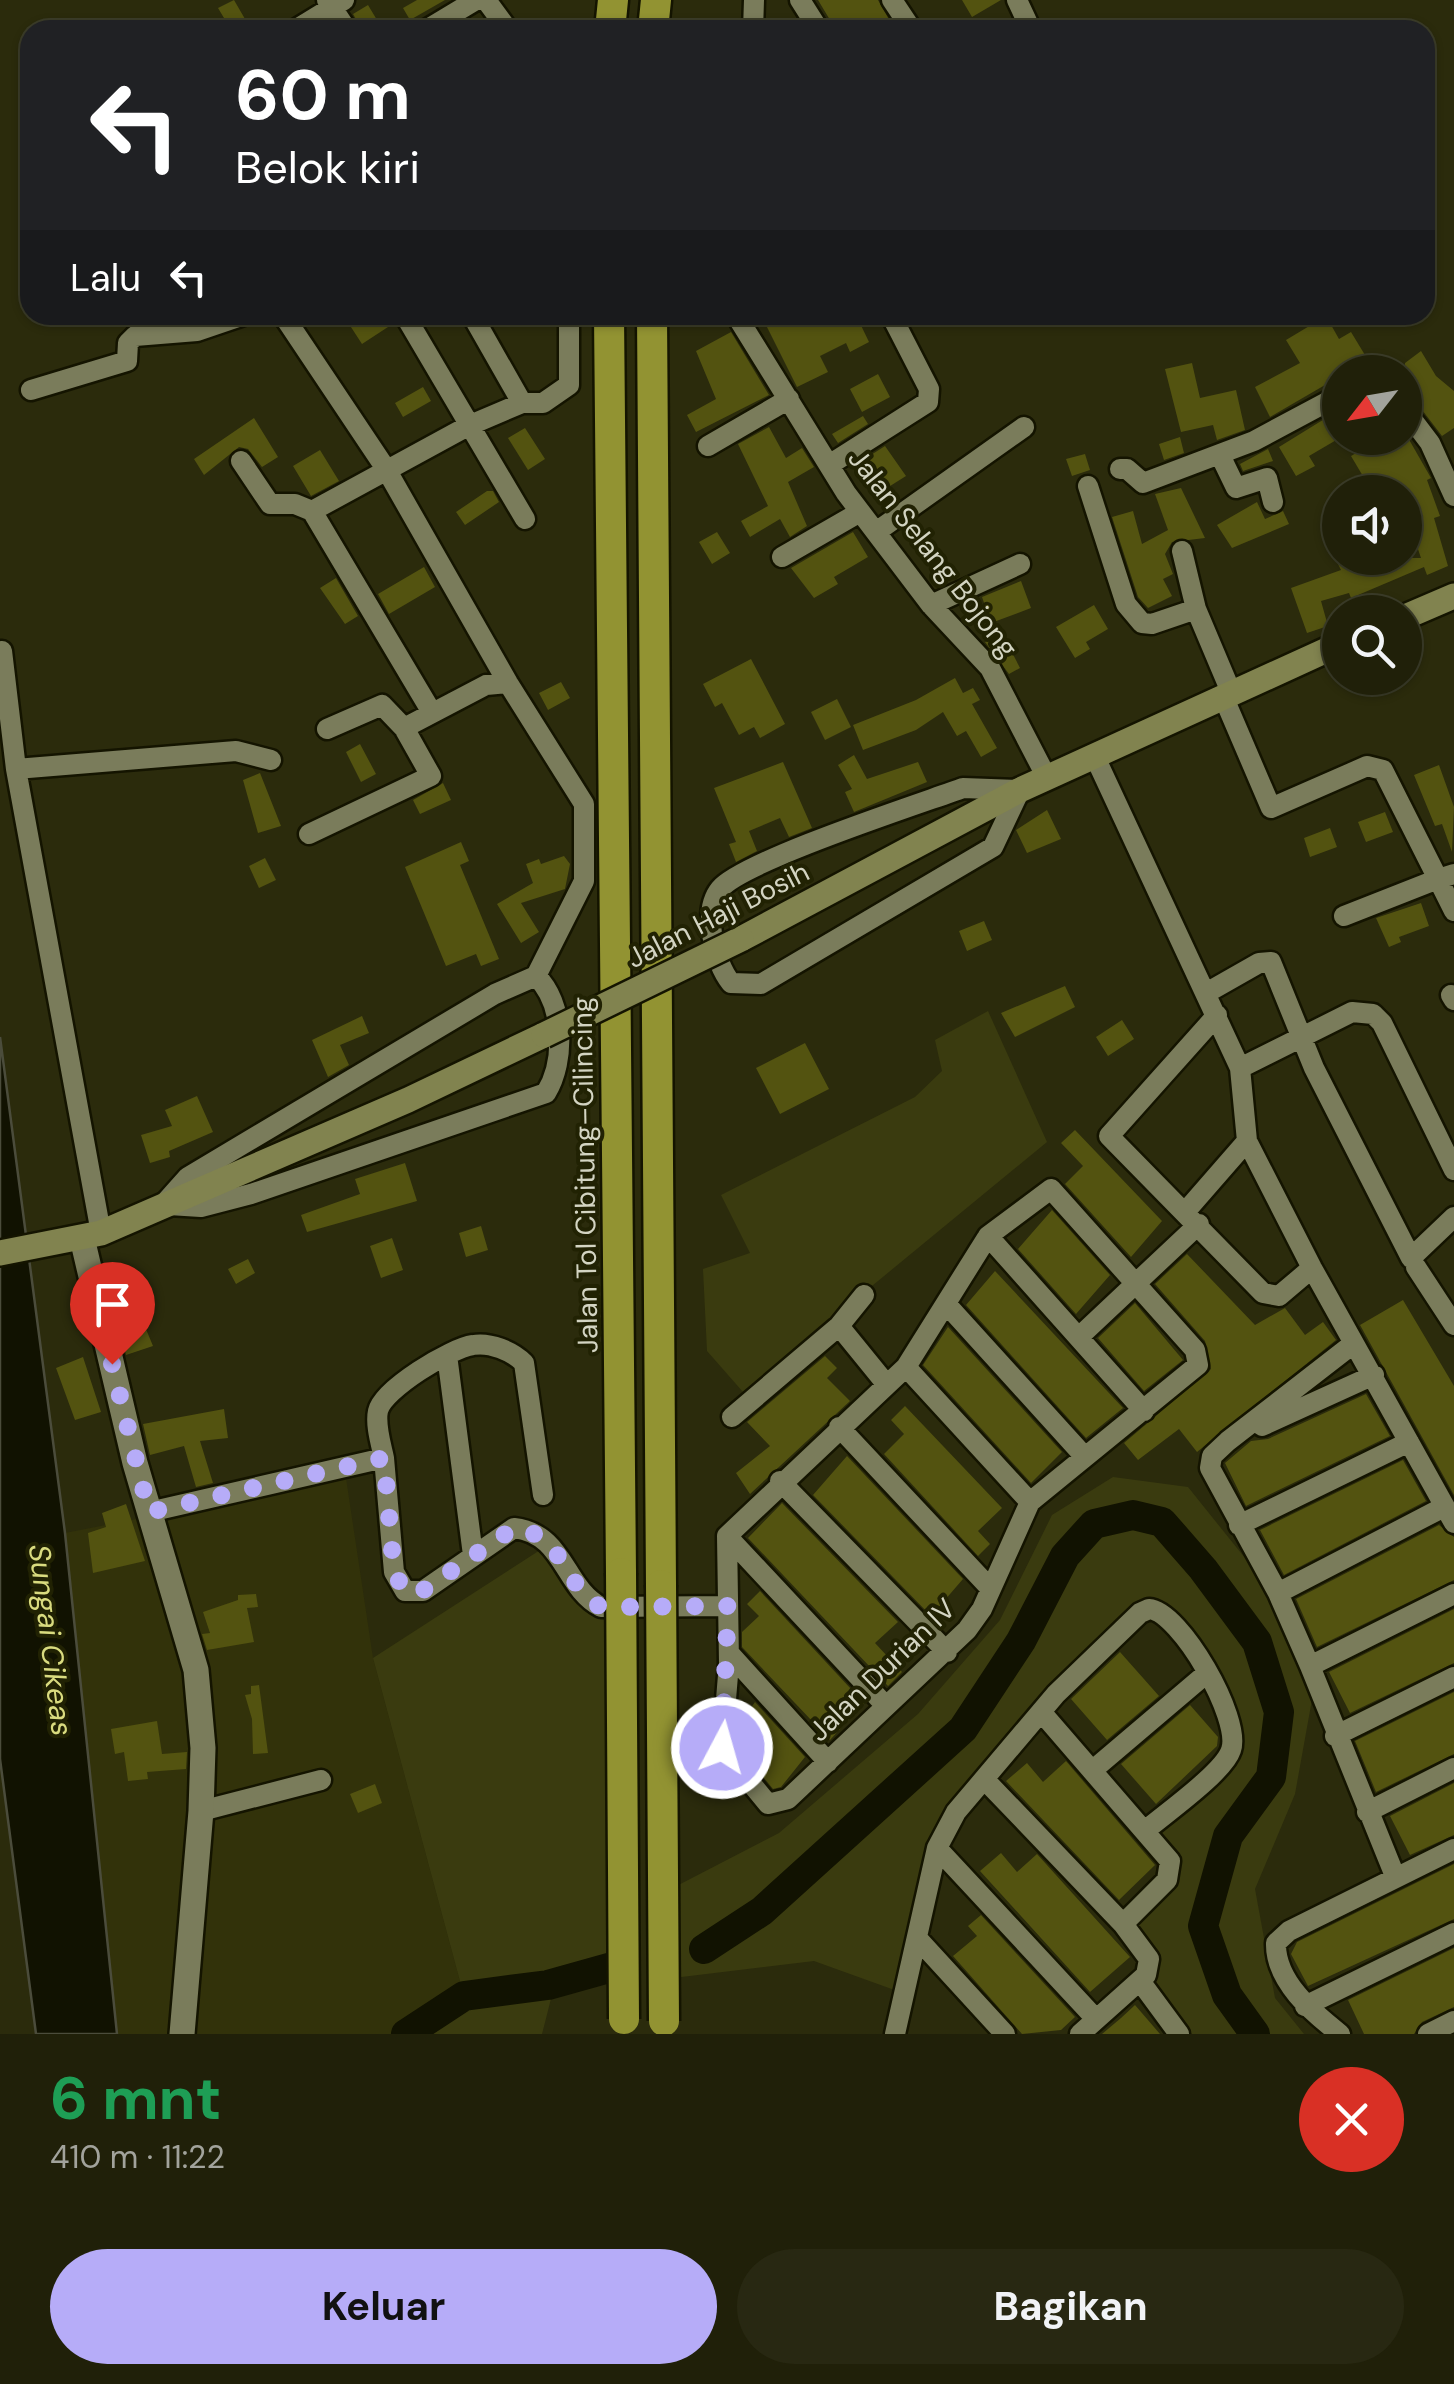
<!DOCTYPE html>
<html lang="id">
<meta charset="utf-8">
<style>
body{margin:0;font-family:"DM Sans",sans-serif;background:#282812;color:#f1f3f6;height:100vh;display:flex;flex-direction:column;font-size:38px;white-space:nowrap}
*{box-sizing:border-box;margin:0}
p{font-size:32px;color:#a2a39c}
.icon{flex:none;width:55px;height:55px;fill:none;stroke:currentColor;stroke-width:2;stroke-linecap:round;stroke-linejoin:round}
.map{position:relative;height:2034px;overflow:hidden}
.drawer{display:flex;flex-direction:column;background:#202009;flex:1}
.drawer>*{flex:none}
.hud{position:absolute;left:20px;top:20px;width:1415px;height:305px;border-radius:30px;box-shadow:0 2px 8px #0004,0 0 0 2px #3d3e2a;background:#202124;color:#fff;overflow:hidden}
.needle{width:65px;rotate:239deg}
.tools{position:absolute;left:1322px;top:355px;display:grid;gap:20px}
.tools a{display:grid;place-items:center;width:100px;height:100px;border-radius:50%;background:#202009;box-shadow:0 2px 8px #0004,0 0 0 2px #3d3e2a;font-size:50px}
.pin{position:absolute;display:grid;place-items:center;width:85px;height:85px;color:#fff;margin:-102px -42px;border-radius:50% 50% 50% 0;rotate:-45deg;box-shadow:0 0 10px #0007}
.pin .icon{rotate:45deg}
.me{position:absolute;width:110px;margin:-55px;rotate:6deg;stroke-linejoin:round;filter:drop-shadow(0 0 8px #0008)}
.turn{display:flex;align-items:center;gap:35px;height:210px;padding:0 50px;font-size:45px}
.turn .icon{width:130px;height:130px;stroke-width:2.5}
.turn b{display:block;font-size:70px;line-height:85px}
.then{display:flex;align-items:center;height:95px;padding:0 50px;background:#0003;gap:20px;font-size:38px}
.round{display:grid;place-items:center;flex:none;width:105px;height:105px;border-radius:52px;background:#282812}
.head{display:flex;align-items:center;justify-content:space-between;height:170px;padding:0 50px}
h1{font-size:60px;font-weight:700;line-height:75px;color:#1e9e55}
.button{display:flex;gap:20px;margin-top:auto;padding:20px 50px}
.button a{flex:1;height:115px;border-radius:60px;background:#b6acf8;color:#111;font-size:40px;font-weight:700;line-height:115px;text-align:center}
.button a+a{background:#282812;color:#f1f3f6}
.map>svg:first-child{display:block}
</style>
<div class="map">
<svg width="1454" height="2034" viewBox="0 0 1454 2034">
<rect width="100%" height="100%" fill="#2b2b0c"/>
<!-- built -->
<path fill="#32320a" d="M346 1478 373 1658 464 1996 406 2034H116L65 1533Z"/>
<!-- green -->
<path fill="#3a3b0f" d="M988 1011 1047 1142 743 1392 707 1351 703 1269 750 1253 721 1195 915 1097 942 1071 935 1040Z
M1113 1477 1188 1487 1273 1593 1313 1694 1295 1794 1255 1889 1275 1998 1304 2034H1179L1123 1924 1167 1880 1146 1830 1230 1755 1207 1673 1149 1609 956 1812 900 1992 814 1961 665 1979V1892L779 1833 918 1714 1000 1620 1052 1515Z
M551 1543 584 1598 622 1609 623 1964 555 1983 542 2034H406L464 1996 373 1658Z"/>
<!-- water -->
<path fill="#111201" stroke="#4b4c3b" stroke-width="2.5" d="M0 1037 65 1533 117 2034H36L0 1759Z"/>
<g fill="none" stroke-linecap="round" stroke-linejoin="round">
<!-- river -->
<path stroke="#111201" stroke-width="30" d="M704 1949 762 1911 963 1729 1021 1641 1065 1556 1094 1524 1133 1515 1162 1522 1203 1569 1257 1642 1279 1712 1271 1777 1228 1836 1203 1926 1227 1995 1255 2034
M406 2034 464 1996 548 1985 623 1964"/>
</g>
<!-- building -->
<path fill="#535310" d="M234 0 245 19 230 28 218 8Z
M417 0H445L410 20 403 8Z
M818 0H878L895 30H880L873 19 856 30H836Z
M962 0H1001L972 17Z
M368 5 383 30H362L353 14Z
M363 315H380L388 327 362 344 349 324Z
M761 315H856L869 342 850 352 846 343 820 356 828 372 797 387Z
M1326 316 1339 339 1351 332 1368 360 1270 417 1255 387 1300 363 1286 340Z
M731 332 769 395 696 432 687 415 716 399 696 351Z
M1421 351 1436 376 1454 391V428L1442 436 1416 402 1405 396V363Z
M1192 363 1200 398 1236 390 1245 430 1217 440 1213 425 1181 432 1165 369Z
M878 374 890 397 862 412 850 389Z
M423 387 431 401 403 417 395 403Z
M863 416 868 424 838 443 832 434Z
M254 418 278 457 262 467 248 449 239 447 204 475 194 459Z
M1326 418 1338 439 1309 456 1315 466 1296 476 1279 447Z
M769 427 786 458 802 448 814 467 788 482 807 526 790 537 780 519 750 537 741 521 768 506 738 444Z
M525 428 545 459 528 470 508 438Z
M1407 436 1431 478 1427 480 1440 516 1434 518 1448 566 1427 575 1424 567 1351 598 1349 593 1321 601 1328 626 1307 633 1291 588 1341 570 1338 564 1354 558H1421L1405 511V492H1397L1388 478 1370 488 1351 456 1373 443 1370 438Z
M1180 437 1184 453 1164 460 1159 444Z
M885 446 906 476 879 493 860 462Z
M1268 449 1273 461 1243 471 1240 464Z
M320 450 339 481 311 496 293 466Z
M1085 454 1090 470 1072 476 1066 459Z
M1181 488 1205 538 1172 542 1165 554 1173 574 1163 579 1172 596 1148 608 1138 597 1112 517 1133 511 1142 544 1168 530 1155 494Z
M487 491H493L499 502 465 525 456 512Z
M1257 502 1265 519 1283 511 1289 524 1232 548 1217 525Z
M717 532 730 553 712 564 699 542Z
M853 532 868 557 834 577 838 584 814 598 791 568Z
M424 567 435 587 389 614 378 594Z
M336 578 358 616 345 624 320 588Z
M1021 581 1031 608 991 623 982 597Z
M1094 605 1108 629 1086 642 1090 649 1075 658 1056 627Z
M1002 633 1020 668 1009 674 985 642Z
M751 659 785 724 760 738 754 727 739 735 722 703 715 707 703 684Z
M955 678 963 693 973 688 980 700 972 704 997 748 981 757 966 731 957 736 943 712 916 730 863 750 853 725 916 700Z
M561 682 570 698 548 710 539 693Z
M837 699 851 727 825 740 811 712Z
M360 744 376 774 361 782 346 752Z
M854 755 867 779 918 762 927 782 854 812 845 792 852 789 838 765Z
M783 762 812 828 789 837 780 818 749 831 757 851 736 862 729 844 736 842 714 788Z
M1439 765 1454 807 1452 852 1442 824 1435 826 1414 775Z
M260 773 281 826 258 833 243 780Z
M443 783 451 800 420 814 413 800Z
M1047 810 1061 839 1027 853 1016 830Z
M1385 812 1393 832 1366 842 1358 822Z
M1330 828 1337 847 1310 857 1304 838Z
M461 842 469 861 460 865 499 959 481 966 476 954 446 966 405 867Z
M564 856 570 864 565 889 521 903 539 932 521 943 497 904 533 883 526 864 539 859 541 864Z
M265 858 276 880 259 888 249 866Z
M1421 903 1429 926 1399 937 1401 942 1389 947 1376 918Z
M984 921 992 940 967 951 959 931Z
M1065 986 1075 1007 1015 1037 1001 1013Z
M362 1016 369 1033 340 1045 349 1065 328 1077 312 1040Z
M1122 1020 1134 1039 1108 1056 1096 1037Z
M805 1043 829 1089 780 1114 756 1068Z
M197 1096 213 1132 169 1151 170 1157 150 1163 141 1135 172 1126 165 1110Z
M1075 1130 1162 1221 1131 1257 1065 1184 1083 1166 1061 1143Z
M405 1163 417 1201 307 1232 301 1215 360 1194 355 1179Z
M1052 1210 1110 1275 1076 1314 1018 1249Z
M481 1226 488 1250 466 1257 459 1233Z
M392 1238 403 1270 381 1278 370 1246Z
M1187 1254 1255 1325 1285 1308 1305 1335 1323 1322 1336 1340 1197 1452 1179 1429 1138 1460 1124 1443 1211 1369 1205 1341 1155 1284Z
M248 1259 255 1273 236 1284 228 1269Z
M995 1271 1123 1408 1086 1438 966 1305Z
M1403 1300 1454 1386V1495L1360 1325Z
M1135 1303 1183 1360 1144 1391 1098 1338Z
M136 1305 153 1346 126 1355 116 1311Z
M948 1327 1062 1452 1031 1483 923 1365Z
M825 1356 837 1368 827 1378 850 1401 750 1494 736 1473 770 1446 747 1422Z
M83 1357 101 1412 75 1420 56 1368Z
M1366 1394 1390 1436 1246 1506 1225 1463 1251 1441 1268 1439Z
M905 1406 1002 1508 978 1531 990 1544 978 1556 884 1454 904 1434 891 1420Z
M224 1409 228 1438 200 1441 213 1483 196 1487 184 1446 150 1455 143 1424Z
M847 1456 963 1579 931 1616 813 1495Z
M1403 1460 1426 1501 1284 1575 1260 1530Z
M782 1503 898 1622 875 1643 902 1672 888 1686 748 1538Z
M126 1504 145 1561 93 1573 88 1533 106 1527 102 1513Z
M1439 1525 1454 1537V1580L1317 1647 1296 1599Z
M760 1591 864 1703 830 1740 742 1647V1632L759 1616 747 1604Z
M256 1594 258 1607 247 1608 254 1642 207 1650 202 1634 210 1633 203 1612 238 1600V1595Z
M1454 1609V1663L1350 1713 1329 1672Z
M1120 1652 1159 1696 1107 1740 1071 1699Z
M259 1685 268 1753 253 1754 252 1719 245 1695 251 1694V1686Z
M1454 1692V1754L1376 1792 1355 1741Z
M755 1702 805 1757 781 1787 773 1789 736 1744 738 1726Z
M1190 1705 1218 1737 1217 1746 1156 1804 1121 1764Z
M157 1721 162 1754 187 1752 186 1769 147 1772 148 1779 128 1781 124 1752 115 1754 111 1729Z
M1066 1761 1155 1865 1119 1900 1006 1781 1027 1763 1043 1782Z
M1454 1783V1835L1410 1855 1390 1816Z
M375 1784 382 1803 358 1813 350 1794Z
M1001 1853 1017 1872 1037 1854 1130 1957 1090 1992 980 1871Z
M1454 1864V1919L1308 1986 1291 1954 1297 1942Z
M981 1915 1075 2017 1061 2030 1022 2034 953 1956 977 1936 968 1926Z
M1454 1948V2007L1422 2022 1414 2034H1364L1348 2000Z
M1135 2005 1160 2034H1102L1121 2018Z"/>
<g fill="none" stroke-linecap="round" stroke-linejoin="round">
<!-- minor casing -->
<g stroke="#141400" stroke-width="25">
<path id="minor" d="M327 0 347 30
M486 0 508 30
M800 0 819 30
M892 0 912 30
M1017 0 1031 30
M295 30 344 0
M426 30 476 0
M753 30 754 0
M472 315 522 403
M736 315 846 493 931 605 990 668 1047 778
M407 319 525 519
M31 390 127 361 128 343 135 336 197 331 244 315
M1405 410 1430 443 1454 496
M708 446 789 399
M1220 455 1236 488 1267 478 1273 502
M241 461 270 504H295L312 511
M829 465 928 402 929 389 893 319
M1120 469H1127L1143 483 1254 441 1340 395
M1088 486 1126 604 1142 623 1152 624 1196 609 1231 692
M876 532 1024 427
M1182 551 1196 609
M782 557 860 512
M931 605 1020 564
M2 651 16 769 101 1233
M1223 696 1271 808 1367 766 1383 770 1438 879 1454 874
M431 711 312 511 468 426 522 403H543L569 385V315
M327 729 382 705 404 728 486 685 508 683
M1095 757 1240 1068 1247 1141 1312 1268 1454 1523
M16 769 236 751 271 760
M963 788 1020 790 993 847 761 984 731 983C714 962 702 911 720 889 743 861 919 804 963 788Z
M309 834 431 776 404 728
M1344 916 1438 879 1454 911
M1208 992 1259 963 1271 962 1314 1068 1411 1258 1454 1217
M1451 995 1454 1000
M1217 1015 1109 1136 1263 1293 1279 1296 1312 1268
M1240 1068 1352 1012 1373 1014 1382 1023 1454 1170
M1051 1189 1195 1350 1198 1365 1030 1502 982 1609 967 1630 788 1799 768 1804 722 1748 729 1663 727 1536 906 1367 988 1236Z
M163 1205 188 1177 495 994 536 976 584 881V804L508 683 386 469 283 315
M169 1205 201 1207 251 1194 546 1093C566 1060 564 1003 536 976
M1186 1211 1247 1141
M988 1236 1144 1411
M1416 1267 1454 1325
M948 1306 1085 1457
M839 1326 887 1385
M1080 1336 1199 1224
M1353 1344 1228 1441 1212 1456 1210 1468 1278 1593 1310 1666 1395 1876
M447 1355 473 1555
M906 1367 1030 1502
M732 1417 839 1326 864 1295
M1262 1426 1374 1375
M839 1427 989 1587
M384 1458C381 1444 375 1425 378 1411 383 1389 451 1348 473 1345 490 1342 512 1351 524 1363L543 1495
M780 1481 947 1652
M149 1512 384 1458 394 1572 405 1591H423L514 1528C565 1534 563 1587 601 1607L728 1606
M1239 1525 1409 1442
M727 1536 886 1706
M1278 1593 1444 1507
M729 1653 828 1762
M1310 1666 1454 1594
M1043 1714 1170 1861 1167 1880 1123 1924
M1335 1736 1454 1677
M1094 1769 1207 1673
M986 1781 1123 1924 1149 1959 1146 1975 1080 2034
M201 1811 321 1780
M1367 1812 1454 1768
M937 1848 1095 2018
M917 1938 1005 2034
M1140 1981 1179 2034
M1305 2006 1454 1933
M895 2034 937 1848 956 1812 1056 1694 1140 1613 1149 1609C1180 1611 1242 1719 1231 1750 1224 1772 1166 1813 1146 1830
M1340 2034C1312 2012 1275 1981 1276 1943L1289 1931 1454 1849
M1428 2034 1454 2021"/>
</g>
<!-- tertiary casing -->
<g stroke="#141400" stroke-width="30">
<path id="tertiary" d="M82 1238 135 1463 196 1670 203 1748 201 1811 182 2034"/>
</g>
<!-- secondary casing -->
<g stroke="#141400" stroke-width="30">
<path id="secondary" d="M1405 617 1454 596
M741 939 1020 790 1340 644
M0 1253 101 1233 408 1100 544 1035"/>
</g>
<!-- motorway casing -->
<g stroke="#141400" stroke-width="35">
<path id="motorway" d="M610 30 613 0
M653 30 656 0
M609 315 621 1573
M652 315 661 1585"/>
</g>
<!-- minor -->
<use href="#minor" stroke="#7a7c5b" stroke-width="20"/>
<!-- tertiary -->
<use href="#tertiary" stroke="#7a7c5b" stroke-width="25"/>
<!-- secondary -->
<use href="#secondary" stroke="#81834f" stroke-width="25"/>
<!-- motorway -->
<use href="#motorway" stroke="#929332" stroke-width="30"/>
<!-- secondary-bridge casing -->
<g stroke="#141400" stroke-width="30" stroke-linecap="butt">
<path id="secondary-bridge" d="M544 1035 741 939"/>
</g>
<!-- motorway-bridge casing -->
<g stroke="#141400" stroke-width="35" stroke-linecap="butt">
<path id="motorway-bridge" d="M621 1573 624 2019
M661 1585 664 2021"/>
</g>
<!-- secondary-bridge -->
<use href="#secondary-bridge" stroke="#81834f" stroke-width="25"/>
<!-- motorway-bridge -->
<use href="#motorway-bridge" stroke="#929332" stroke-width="30"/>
</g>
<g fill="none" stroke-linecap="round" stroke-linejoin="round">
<!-- route -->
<path stroke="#b6acf8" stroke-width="18" stroke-dasharray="0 32.4" d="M112 1364 149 1512 384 1458 394 1572 405 1592 422 1591 514 1528C565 1534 563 1587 601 1607L728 1606 722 1748"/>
</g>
<g text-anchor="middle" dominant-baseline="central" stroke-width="8" stroke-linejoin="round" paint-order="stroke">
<!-- street labels -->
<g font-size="28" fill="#d3d4c2" stroke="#212203">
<text transform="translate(933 553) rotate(52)">Jalan Selang Bojong</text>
<text transform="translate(718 915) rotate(-27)">Jalan Haji Bosih</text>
<text transform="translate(585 1175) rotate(-91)">Jalan Tol Cibitung–Cilincing</text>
<text transform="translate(882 1670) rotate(-44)">Jalan Durian IV</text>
</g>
<!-- water labels -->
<g font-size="30" font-style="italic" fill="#d9db7f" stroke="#212203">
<text transform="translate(51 1640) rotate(83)">Sungai Cikeas</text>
</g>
</g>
</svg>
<div class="tools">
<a><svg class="needle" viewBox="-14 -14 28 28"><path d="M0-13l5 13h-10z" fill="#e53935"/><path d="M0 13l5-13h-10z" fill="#a2a39c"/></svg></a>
<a><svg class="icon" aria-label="sound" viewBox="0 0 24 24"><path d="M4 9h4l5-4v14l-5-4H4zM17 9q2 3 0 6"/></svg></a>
<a><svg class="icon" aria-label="search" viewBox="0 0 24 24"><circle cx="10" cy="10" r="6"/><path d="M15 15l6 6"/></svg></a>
</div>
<div class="pin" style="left:112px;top:1364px;background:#d93025"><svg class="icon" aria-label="arrive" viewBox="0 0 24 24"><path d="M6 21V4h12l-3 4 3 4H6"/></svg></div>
<svg class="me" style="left:722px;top:1748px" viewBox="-20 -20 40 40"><circle r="17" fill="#b6acf8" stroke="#fff" stroke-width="3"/><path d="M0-11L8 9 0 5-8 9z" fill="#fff"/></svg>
<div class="hud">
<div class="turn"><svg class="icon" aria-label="left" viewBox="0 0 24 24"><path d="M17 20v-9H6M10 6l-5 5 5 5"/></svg><div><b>60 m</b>Belok kiri</div></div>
<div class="then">Lalu<svg class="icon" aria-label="left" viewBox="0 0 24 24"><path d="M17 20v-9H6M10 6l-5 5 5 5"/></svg></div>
</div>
</div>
<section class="drawer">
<div class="head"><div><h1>6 mnt</h1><p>410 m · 11:22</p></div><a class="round" style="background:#d93025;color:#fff"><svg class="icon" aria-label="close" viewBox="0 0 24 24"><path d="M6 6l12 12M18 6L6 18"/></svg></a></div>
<div class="button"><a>Keluar</a><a>Bagikan</a></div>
</section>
